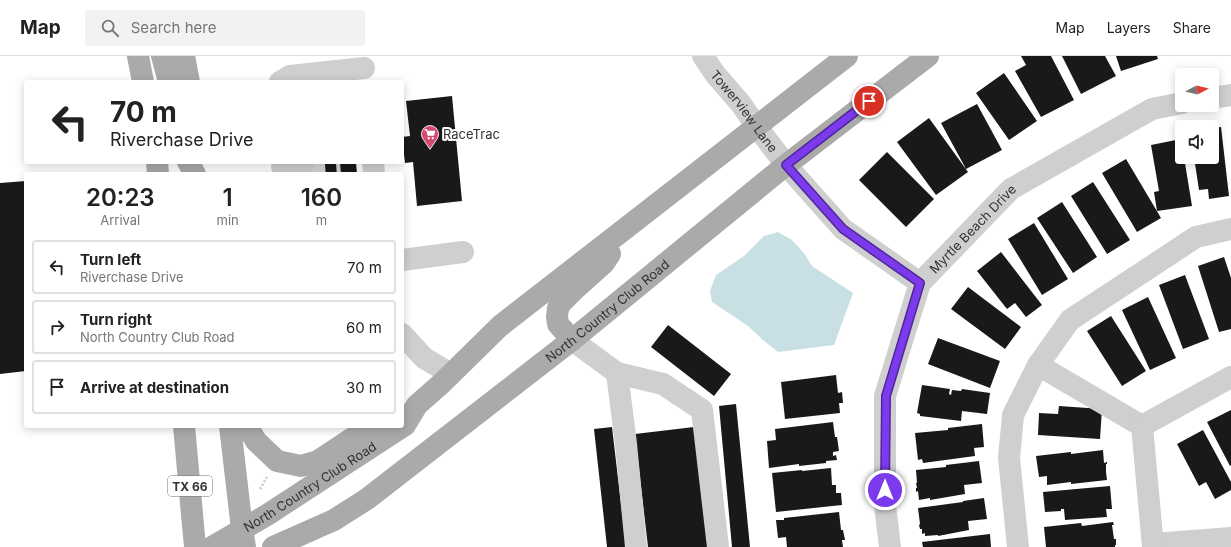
<!DOCTYPE html>
<style>
body{margin:0;font-family:Inter,sans-serif;background:#f2f2f2;color:#222;height:100vh;display:flex;flex-direction:column;font-size:15px;white-space:nowrap}
*{box-sizing:border-box;margin:0}
p{font-size:13px;color:#767676}
.icon{flex:none;width:22px;height:22px;fill:none;stroke:currentColor;stroke-width:2;stroke-linecap:round;stroke-linejoin:round}
.map{position:relative;flex:1;overflow:hidden}
.panel{position:absolute;left:24px;top:116px;width:380px;height:256px;display:flex;flex-direction:column;background:#fff;border-radius:4px;box-shadow:0 2px 10px #0003}
.panel>*{flex:none}
.top-card{position:absolute;left:24px;top:24px;width:380px;height:84px;border-radius:4px;box-shadow:0 2px 10px #0003;background:#fff;color:#222;overflow:hidden}
.needle{width:26px;rotate:83deg}
.buttons{position:absolute;left:1175px;top:12px;display:grid;gap:8px}
.buttons a{display:grid;place-items:center;width:44px;height:44px;border-radius:4px;background:#fff;box-shadow:0 2px 10px #0003;font-size:20px}
.pin{position:absolute;display:grid;place-items:center;width:34px;height:34px;color:#fff;margin:-17px;border:2px solid #fff;border-radius:50%;box-shadow:0 1px 4px #0007}
.me{position:absolute;width:44px;margin:-22px;rotate:0deg;stroke-linejoin:round;filter:drop-shadow(0 0 3px #0008)}
.turn{display:flex;align-items:center;gap:14px;height:84px;padding:0 20px;font-size:18px}
.turn .icon{width:52px;height:52px;stroke-width:2.5}
.turn b{display:block;font-size:28px;line-height:34px}
.eta{display:flex;justify-content:space-evenly;align-items:center;height:68px;text-align:center}
.eta b{font-size:24px;font-weight:600;line-height:28px}
ul{padding:0;list-style:none}
li{display:flex;align-items:center;gap:12px;height:54px;margin:0 8px 6px;padding:0 12px;border:2px solid #e0e0e0;border-radius:4px}
li div{flex:1}
li b{display:block;font-size:15px}
li em{font-style:normal}
header{display:flex;align-items:center;gap:24px;box-sizing:border-box;height:56px;padding:0 20px;background:#fff;border-bottom:1px solid #e0e0e0}
header strong{font-size:19px}
nav{display:flex;gap:22px;margin-inline-start:auto;font-size:14px}
.search{width:280px;height:36px;background:#f2f2f2;display:flex;align-items:center;gap:10px;box-sizing:border-box;padding:0 14px;border-radius:4px;color:#767676;font-size:15px}
.map>svg:first-child{display:block}
</style>
<header>
<strong>Map</strong>
<div class="search"><svg class="icon" aria-label="search" viewBox="0 0 24 24"><circle cx="10" cy="10" r="6"/><path d="M15 15l6 6"/></svg>Search here</div>
<nav><a>Map</a><a>Layers</a><a>Share</a></nav>
</header>
<div class="map">
<svg width="1231" height="491" viewBox="0 0 1231 491">
<rect width="100%" height="100%" fill="#fff"/>
<!-- water -->
<path fill="#c8e0e4" d="M778 176 792 184 804 197 812 210 853 237 834 289 778 296 763 284 748 270 712 246 710 235 716 219 744 200 764 180Z"/>
<!-- building -->
<path fill="#191919" d="M1021 0H1051L1074 44 1041 61 1015 15 1026 9Z
M1062 0H1105L1116 20 1081 38Z
M1116 0H1157L1158 3 1121 15Z
M1004 17 1037 65 1009 84 976 37Z
M452 40 462 145 417 150 413 106 405 107 402 81 410 80 406 45Z
M977 48 1002 94 966 113 941 67Z
M929 62 968 116 936 139 897 86Z
M1221 71 1229 140 1209 143 1208 133 1199 134 1194 101H1212V72Z
M1181 83 1182 101H1184L1192 150 1157 155 1154 136 1159 135 1151 89Z
M887 96 934 143 906 171 859 124Z
M1126 103 1161 162 1137 176 1102 117Z
M303 106H356L357 118H304Z
M26 125V315L0 318V127Z
M1093 126 1130 184 1107 198 1071 140Z
M1062 146 1097 201 1073 217 1037 162Z
M1034 167 1068 223 1042 239 1008 183Z
M1001 196 1042 249 1026 261 1015 247 1007 253 977 215Z
M1224 201 1231 222V273L1219 276 1198 210Z
M1185 219 1209 283 1183 293 1159 229Z
M968 231 1021 271 1005 293 951 253Z
M1148 241 1176 302 1150 314 1122 254Z
M1111 260 1146 315 1122 330 1087 275Z
M668 269 731 318 714 340 651 291Z
M938 282 1000 305 990 332 928 308Z
M836 319 838 337 842 336 843 347H839L840 357 785 363 781 326Z
M922 329 950 333 949 338 951 339 952 334 961 335 962 333 990 337 987 358 962 355 961 365 920 360V358L917 357Z
M736 348 750 491H732L719 350Z
M1059 350 1102 353 1100 383 1038 379 1039 357 1058 358Z
M1231 354V409L1230 410 1207 366Z
M833 366 835 381H837L839 395 833 396V400L836 399 837 404 826 405V407L799 410V408L769 412 767 385 776 384 775 373Z
M982 368 984 391 974 392 975 400 923 407 922 403 918 404 915 377 948 374V372Z
M612 371 626 491H607L594 373Z
M694 371 708 491H648L635 378Z
M1203 374 1231 426V434L1215 443 1206 426 1199 430 1177 388Z
M1103 394 1104 407 1107 406V408H1106V416L1107 424 1071 428V426L1047 429V420L1039 421 1036 400 1071 396V398Z
M979 405 982 427 964 429 965 438 930 444V442L919 444 918 435 916 436V432H917L916 427H917L916 414 946 411V409Z
M831 412 832 429H836V437H841L842 449 776 456 772 417 802 414V415Z
M1110 430 1112 453H1106L1107 461 1065 464 1064 453H1061V455L1045 456 1043 436Z
M984 442 987 463 968 465 969 474 938 480V479L925 480V477L922 478V473H920L919 469 920 468 918 452 963 446V445Z
M839 456 841 474H843L845 484H842L843 491H787L786 481 778 482 776 464H784V462Z
M1113 466 1114 469H1112L1114 483H1116V489H1115V491H1046L1044 471 1081 467 1082 470Z
M990 478 991 491H923L922 486Z"/>
<g fill="none" stroke-linecap="round" stroke-linejoin="round">
<!-- minor-tunnel -->
<path stroke="#d6d6d6" stroke-width="22" stroke-dasharray="22 11" stroke-linecap="butt" d="M303 109 340 106"/>
<!-- path -->
<path stroke="#c9c9c9" stroke-width="2.5" stroke-dasharray="2 2" stroke-linecap="butt" d="M260 433 267 421"/>
<!-- minor -->
<g stroke="#cfcfcf" stroke-width="22">
<path id="s1" d="M703 0 715 18 741 48 757 71 786 109 843 173 920 227"/>
<path d="M280 26 290 20 364 12"/>
<path d="M1212 42 1231 39"/>
<path d="M373 106 374 118"/>
<path d="M282 111 303 109"/>
<path d="M402 204 463 196"/>
<path d="M402 278 424 302 451 318"/>
<path d="M572 284 617 317 663 328 702 354 718 491"/>
<path d="M1038 309 1142 370"/>
<path d="M617 317 626 388 636 491"/>
<path d="M1153 488 1231 482"/>
<path id="s2" d="M890 491 885 449V340L920 227 1011 133 1152 53 1182 47"/>
<path d="M1018 491 1009 402 1013 359 1038 309 1070 264 1196 181 1231 173"/>
<path d="M1153 491 1142 370 1231 321"/>
</g>
<!-- major -->
<g stroke="#aaa" stroke-width="22">
<path d="M138 0 143 26"/>
<path d="M162 0 169 26"/>
<path d="M184 0 189 26"/>
<path d="M157 106 158 118"/>
<path d="M188 106 195 118"/>
<path d="M572 284 558 268 557 261 558 252 561 247 575 233 604 207 610 198"/>
<path d="M184 370 195 491"/>
<path d="M230 370 242 473 245 491"/>
<path d="M247 370 256 385 277 405 301 410 318 405 371 370"/>
<path id="s3" d="M212 491 267 459 405 369 417 349 442 327 500 270 847 0"/>
<path id="s4" d="M273 491 334 464 367 443 572 284 786 109 928 0"/>
</g>
</g>
<g fill="none" stroke-linecap="round" stroke-linejoin="round">
<!-- route casing -->
<g stroke="#51269a" stroke-width="10">
<path id="route" d="M869 45 786 109 843 173 920 227 886 340 885 434"/>
</g>
<!-- route -->
<use href="#route" stroke="#7c3aed" stroke-width="7"/>
</g>
<!-- icons -->
<defs>
<g id="supermarket-pin" transform="scale(0.9)"><path d="M0 17L-7.5 6A9.5 9.5 0 1 1 7.5 6Z" fill="#d44971" stroke="#fff"/><path d="M-6-5.5h2.5l.6 2H6L4.5 2H-2.5L-4.4-4H-6ZM-1.5 3.2a1.3 1.3 0 1 0 .1 0ZM3 3.2a1.3 1.3 0 1 0 .1 0Z" fill="#fff"/></g>
</defs>
<g fill-rule="evenodd">
<use href="#supermarket-pin" x="430" y="78"/>
</g>
<g text-anchor="middle" dominant-baseline="central" stroke-width="4" stroke-linejoin="round" paint-order="stroke">
<!-- shield labels -->
<rect fill="#fff" stroke="#707070" stroke-width="1" x="168" y="420" width="44" height="20" rx="3"/>
<g font-size="12" font-weight="bold" fill="#323232">
<text x="190" y="430">TX 66</text>
</g>
<!-- street labels -->
<g font-size="13" fill="#323232" stroke="#fff">
<text stroke="none"><textPath href="#s1" startOffset="69">Towerview Lane</textPath></text>
<text stroke="none"><textPath href="#s2" startOffset="345">Myrtle Beach Drive</textPath></text>
<text stroke="none"><textPath href="#s4" startOffset="411">North Country Club Road</textPath></text>
<text stroke="none"><textPath href="#s3" startOffset="115">North Country Club Road</textPath></text>
</g>
<!-- poi labels -->
<g font-size="13" fill="#323232" stroke="#fff" text-anchor="start">
<text x="443" y="78">RaceTrac</text>
</g>
</g>
</svg>
<div class="buttons">
<a><svg class="needle" viewBox="-14 -14 28 28"><path d="M0-13l5 13h-10z" fill="#e53935"/><path d="M0 13l5-13h-10z" fill="#767676"/></svg></a>
<a><svg class="icon" aria-label="sound" viewBox="0 0 24 24"><path d="M4 9h4l5-4v14l-5-4H4zM17 9q2 3 0 6"/></svg></a>
</div>
<div class="pin" style="left:869px;top:45px;background:#d93025"><svg class="icon" aria-label="arrive" viewBox="0 0 24 24"><path d="M6 21V4h12l-3 4 3 4H6"/></svg></div>
<svg class="me" style="left:885px;top:434px" viewBox="-20 -20 40 40"><circle r="17" fill="#7c3aed" stroke="#fff" stroke-width="3"/><path d="M0-11L8 9 0 5-8 9z" fill="#fff"/></svg>
<div class="top-card">
<div class="turn"><svg class="icon" aria-label="left" viewBox="0 0 24 24"><path d="M17 20v-9H6M10 6l-5 5 5 5"/></svg><div><b>70 m</b>Riverchase Drive</div></div>
</div>
<section class="panel">
<div class="eta">
<div><b>20:23</b><p>Arrival</p></div>
<div><b>1</b><p>min</p></div>
<div><b>160</b><p>m</p></div>
</div>
<ul>
<li><svg class="icon" aria-label="left" viewBox="0 0 24 24"><path d="M17 20v-9H6M10 6l-5 5 5 5"/></svg><div><b>Turn left</b><p>Riverchase Drive</p></div><em>70 m</em></li>
<li><svg class="icon" aria-label="right" viewBox="0 0 24 24"><path d="M7 20v-9h11M14 6l5 5-5 5"/></svg><div><b>Turn right</b><p>North Country Club Road</p></div><em>60 m</em></li>
<li><svg class="icon" aria-label="arrive" viewBox="0 0 24 24"><path d="M6 21V4h12l-3 4 3 4H6"/></svg><div><b>Arrive at destination</b></div><em>30 m</em></li>
</ul>
</section>
</div>
